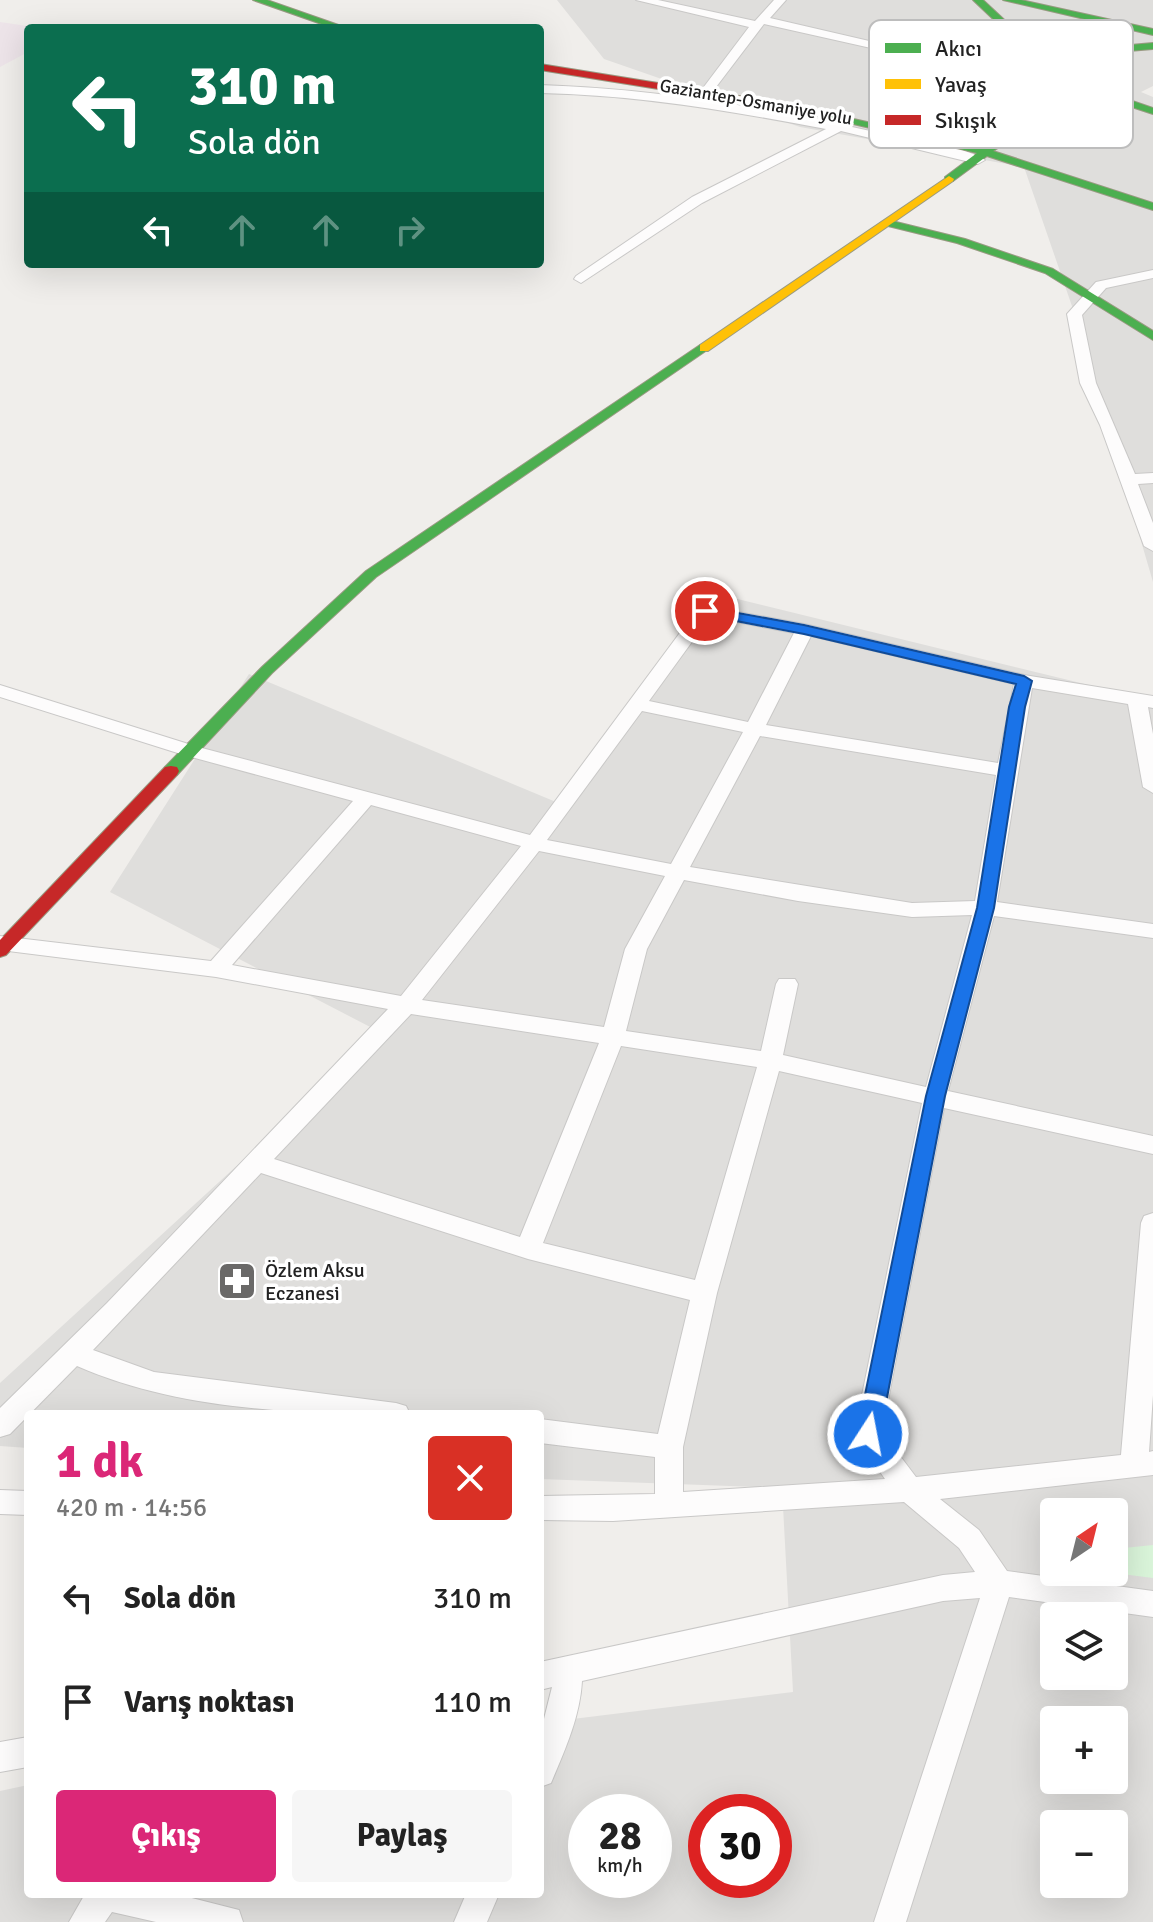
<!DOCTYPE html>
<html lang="tr">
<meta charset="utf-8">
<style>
body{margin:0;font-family:Signika,sans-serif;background:#f6f6f6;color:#222;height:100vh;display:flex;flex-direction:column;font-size:30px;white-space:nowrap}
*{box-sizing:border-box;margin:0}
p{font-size:26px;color:#767676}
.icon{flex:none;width:44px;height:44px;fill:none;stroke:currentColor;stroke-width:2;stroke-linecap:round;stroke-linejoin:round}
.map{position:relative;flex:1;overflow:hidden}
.panel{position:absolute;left:24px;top:1410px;width:520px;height:488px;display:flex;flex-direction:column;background:#fff;border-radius:8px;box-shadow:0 8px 32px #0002}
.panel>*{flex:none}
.hud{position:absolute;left:24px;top:24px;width:520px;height:244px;border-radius:8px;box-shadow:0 8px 32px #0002;background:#0b6e4f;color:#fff;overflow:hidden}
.needle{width:52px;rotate:35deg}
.buttons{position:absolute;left:1040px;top:1498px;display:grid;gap:16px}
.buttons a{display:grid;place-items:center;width:88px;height:88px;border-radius:8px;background:#fff;box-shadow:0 8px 32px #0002;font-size:40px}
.speed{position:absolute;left:568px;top:1794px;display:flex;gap:16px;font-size:40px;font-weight:700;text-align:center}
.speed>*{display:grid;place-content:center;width:104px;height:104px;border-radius:50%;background:#fff;box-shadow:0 8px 32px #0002;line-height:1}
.speed small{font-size:20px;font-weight:400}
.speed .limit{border:12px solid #d22;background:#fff;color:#111}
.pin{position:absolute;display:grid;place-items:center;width:68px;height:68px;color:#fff;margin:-34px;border:4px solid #fff;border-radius:50%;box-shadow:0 2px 8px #0007}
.me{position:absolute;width:88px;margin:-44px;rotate:11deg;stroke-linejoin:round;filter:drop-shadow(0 0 6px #0008)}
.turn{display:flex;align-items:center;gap:28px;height:168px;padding:0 32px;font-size:36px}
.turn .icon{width:104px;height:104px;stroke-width:2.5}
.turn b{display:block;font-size:56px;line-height:68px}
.lanes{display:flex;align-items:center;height:76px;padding:0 32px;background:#0003;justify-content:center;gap:40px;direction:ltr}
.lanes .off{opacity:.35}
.round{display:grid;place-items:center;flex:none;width:84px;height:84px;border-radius:8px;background:#f6f6f6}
.summary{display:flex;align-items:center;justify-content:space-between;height:136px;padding:0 32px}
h1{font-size:48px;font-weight:700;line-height:60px;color:#db2777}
.cta{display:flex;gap:16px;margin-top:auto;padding:16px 32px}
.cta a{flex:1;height:92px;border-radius:8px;background:#db2777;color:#fff;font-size:32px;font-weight:700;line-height:92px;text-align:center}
.cta a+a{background:#f6f6f6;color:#222}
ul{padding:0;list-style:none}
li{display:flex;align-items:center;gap:24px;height:104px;padding:0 32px}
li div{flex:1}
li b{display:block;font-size:30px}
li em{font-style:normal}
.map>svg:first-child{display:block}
</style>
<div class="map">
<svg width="1153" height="1922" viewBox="0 0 1153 1922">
<rect width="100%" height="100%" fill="#f0eeeb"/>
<!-- residential -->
<path fill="#dfdedc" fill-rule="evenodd" d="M557 0H1153V86L1141 92 1153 97V582L1074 312 1024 167 800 127 604 59Z
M709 592 1138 697H1153V1922H0V1791L28 1785V1894H540V1723L793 1692 782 1488 540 1479V1414H28V1448L0 1446V1383L255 1149 376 1030 110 892 249 674 556 802ZM1054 1512H1114V1572H1054ZM1054 1616H1114V1676H1054ZM1054 1720H1114V1780H1054ZM586 1812H654V1880H586ZM706 1812H774V1880H706ZM1054 1824H1114V1884H1054Z"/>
<!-- industrial -->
<path fill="#ede4e9" d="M0 22 41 28H28V52L0 67Z"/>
<!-- park -->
<path fill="#daf5da" d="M1153 1545V1578L1106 1572H1114V1549Z"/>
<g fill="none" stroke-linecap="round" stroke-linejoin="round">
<!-- street casing -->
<g stroke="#c9c8c7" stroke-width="2">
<path id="street" d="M636 0H658L755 21 774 0H786L770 18 1046 82 1040 86 764 24 710 95 706 96 700 92 749 27Z
M540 85C667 89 791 112 914 141 935 146 968 148 985 160L978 164 841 131 702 203 581 283 574 279 576 276 692 197 826 129C730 111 638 95 540 93Z
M1153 270V278L1106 288 1082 315 1096 383 1135 474 1153 473V483L1138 484 1153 523V551L1144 546 1100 425 1080 383 1067 314 1096 282Z
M705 606 804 624 1024 675 1153 696V708L1148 707 1153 734V793L1143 787 1128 704 1032 688 997 902 1153 924V938L994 916 948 1091 1153 1136V1154L944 1108 882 1432 916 1477 1121 1455 1141 1223 1144 1216 1153 1213V1395L1149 1452 1153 1451V1475L940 1499 979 1530 1007 1571 1153 1591V1617L1009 1597 906 1922H874L980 1598 943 1601 582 1681C580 1717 565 1750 551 1783L540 1787V1735L552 1687 540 1690V1662L943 1575 975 1572 959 1548 904 1502 613 1521 540 1520V1496L655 1494V1457L540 1443V1419L658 1434 690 1300 528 1259 261 1173 93 1350 154 1372 396 1403 406 1406 410 1414C298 1414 180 1411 77 1366L10 1434 0 1437V1408L107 1303 388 1009 216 977 0 950V936L211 961 353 801 184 755 0 697V685L198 747 530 835 699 607ZM710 617 794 633 748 722 649 701ZM811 636 1014 684 998 763 766 725ZM642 711 743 732 671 864 547 840ZM760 736 996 775 975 901 912 903 690 867ZM371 805 521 846 401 996 232 965ZM539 851 665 876 625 949 604 1027 422 1000ZM684 880 798 901 912 917 972 915 926 1087 783 1055 798 984 795 979H779L776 984 761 1051 626 1031 647 949ZM411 1014 599 1043 520 1237 274 1159ZM621 1046 757 1067 695 1280 543 1243ZM779 1071 922 1103 854 1434 885 1479 683 1492V1447L717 1293Z
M0 1490 28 1491V1515L0 1514Z
M28 1737V1767L0 1772V1742Z
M85 1894H176L239 1910 243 1922H156L112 1912 105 1922H69Z
M466 1894H499L487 1922H454Z"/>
</g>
<!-- fast casing -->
<g stroke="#999a82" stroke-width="2">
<path id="fast" d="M253 0H267L347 28H333Z
M973 0H983L1040 53 1153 43V49L1045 58 1080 83 1153 108V114L1077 89 1025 132 993 151 1153 203V210L987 156 953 181H945V177L977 153 772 105 777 102 984 148 1017 128 1070 85 1047 70Z
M1003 0H1021L1153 29V35Z
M888 220 965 239 1053 269 1153 331V340L1045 273 957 243 884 225V221Z
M700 345 710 348 376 577 272 673 177 775H165L163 771 165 767 262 667 366 571Z"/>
</g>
<!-- slow casing -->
<g stroke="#999a82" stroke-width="2">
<path id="slow" d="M949 176 954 179 953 181 708 351H700V345Z"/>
</g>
<!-- jam casing -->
<g stroke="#999a82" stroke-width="2">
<path id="jam" d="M540 64 777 102 782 105 777 108 540 70Z
M171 766 177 767 179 771 177 775 6 955 0 957V940L165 767Z"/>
</g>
<!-- street -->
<use href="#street" fill="#fdfcfc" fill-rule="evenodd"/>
<!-- fast -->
<use href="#fast" fill="#4caf50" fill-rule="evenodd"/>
<!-- slow -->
<use href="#slow" fill="#ffc107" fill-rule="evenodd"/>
<!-- jam -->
<use href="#jam" fill="#c62828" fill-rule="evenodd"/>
</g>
<!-- route -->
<path fill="#1a73e8" stroke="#114b97" stroke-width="2" d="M705 607 804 625 1024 676 1032 681 1025 707 994 908 945 1096 880 1434 876 1440 868 1443 860 1440 857 1434 926 1096 977 908 1009 707 1016 684 804 634 699 614V608Z"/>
<!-- icons -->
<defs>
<g id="pharmacy-square" transform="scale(2)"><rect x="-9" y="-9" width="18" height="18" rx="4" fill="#6a6968" stroke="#fff"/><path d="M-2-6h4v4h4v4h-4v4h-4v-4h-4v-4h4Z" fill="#fff"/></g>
</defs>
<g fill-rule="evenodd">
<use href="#pharmacy-square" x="237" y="1281"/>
</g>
<g text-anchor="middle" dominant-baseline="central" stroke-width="7" stroke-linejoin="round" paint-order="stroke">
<!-- far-street labels -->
<g font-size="18" fill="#222" stroke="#fff">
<text transform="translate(756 102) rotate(10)">Gaziantep-Osmaniye yolu</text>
</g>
<!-- poi labels -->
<g font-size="20" fill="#222" stroke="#fff" text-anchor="start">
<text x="265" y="1270">Özlem Aksu<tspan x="265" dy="23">Eczanesi</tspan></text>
</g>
</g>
<!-- legend -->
<rect x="869" y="20" width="264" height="128" rx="12" fill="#fff" stroke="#bdbdbd" stroke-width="2"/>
<rect x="885" y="43" width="36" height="10" fill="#4caf50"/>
<rect x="885" y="79" width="36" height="10" fill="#ffc107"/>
<rect x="885" y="115" width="36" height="10" fill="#c62828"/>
<g font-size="22" fill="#222">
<text x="935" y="56">Akıcı</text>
<text x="935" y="92">Yavaş</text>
<text x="935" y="128">Sıkışık</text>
</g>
</svg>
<div class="buttons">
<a><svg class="needle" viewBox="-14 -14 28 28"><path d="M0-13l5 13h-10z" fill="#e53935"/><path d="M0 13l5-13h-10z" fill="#767676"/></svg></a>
<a><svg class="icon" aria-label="layers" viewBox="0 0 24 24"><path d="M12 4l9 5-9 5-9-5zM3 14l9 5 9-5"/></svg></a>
<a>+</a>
<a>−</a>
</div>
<div class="speed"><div>28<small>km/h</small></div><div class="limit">30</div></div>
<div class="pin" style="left:705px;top:611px;background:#d93025"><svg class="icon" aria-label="arrive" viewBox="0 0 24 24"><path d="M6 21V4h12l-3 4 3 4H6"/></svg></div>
<svg class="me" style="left:868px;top:1434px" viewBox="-20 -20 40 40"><circle r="17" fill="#1a73e8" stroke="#fff" stroke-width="3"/><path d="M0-11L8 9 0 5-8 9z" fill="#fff"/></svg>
<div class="hud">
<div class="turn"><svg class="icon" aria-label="left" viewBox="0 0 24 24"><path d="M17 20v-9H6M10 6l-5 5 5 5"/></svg><div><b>310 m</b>Sola dön</div></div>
<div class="lanes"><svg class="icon" aria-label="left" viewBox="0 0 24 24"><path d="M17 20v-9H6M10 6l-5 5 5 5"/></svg><svg class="icon off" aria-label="ahead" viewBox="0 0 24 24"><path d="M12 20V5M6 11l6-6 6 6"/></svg><svg class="icon off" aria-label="ahead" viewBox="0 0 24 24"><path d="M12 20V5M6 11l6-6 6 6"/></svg><svg class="icon off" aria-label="right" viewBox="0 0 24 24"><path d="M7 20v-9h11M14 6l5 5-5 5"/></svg></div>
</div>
<section class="panel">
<div class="summary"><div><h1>1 dk</h1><p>420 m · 14:56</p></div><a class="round" style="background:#d93025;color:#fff"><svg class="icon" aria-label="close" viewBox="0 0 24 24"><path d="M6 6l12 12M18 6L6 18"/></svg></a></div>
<ul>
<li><svg class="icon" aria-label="left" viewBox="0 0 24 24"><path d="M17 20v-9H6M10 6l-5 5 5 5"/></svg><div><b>Sola dön</b></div><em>310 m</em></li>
<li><svg class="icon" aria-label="arrive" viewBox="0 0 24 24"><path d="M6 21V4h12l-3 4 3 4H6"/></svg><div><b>Varış noktası</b></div><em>110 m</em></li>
</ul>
<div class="cta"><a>Çıkış</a><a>Paylaş</a></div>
</section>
</div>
